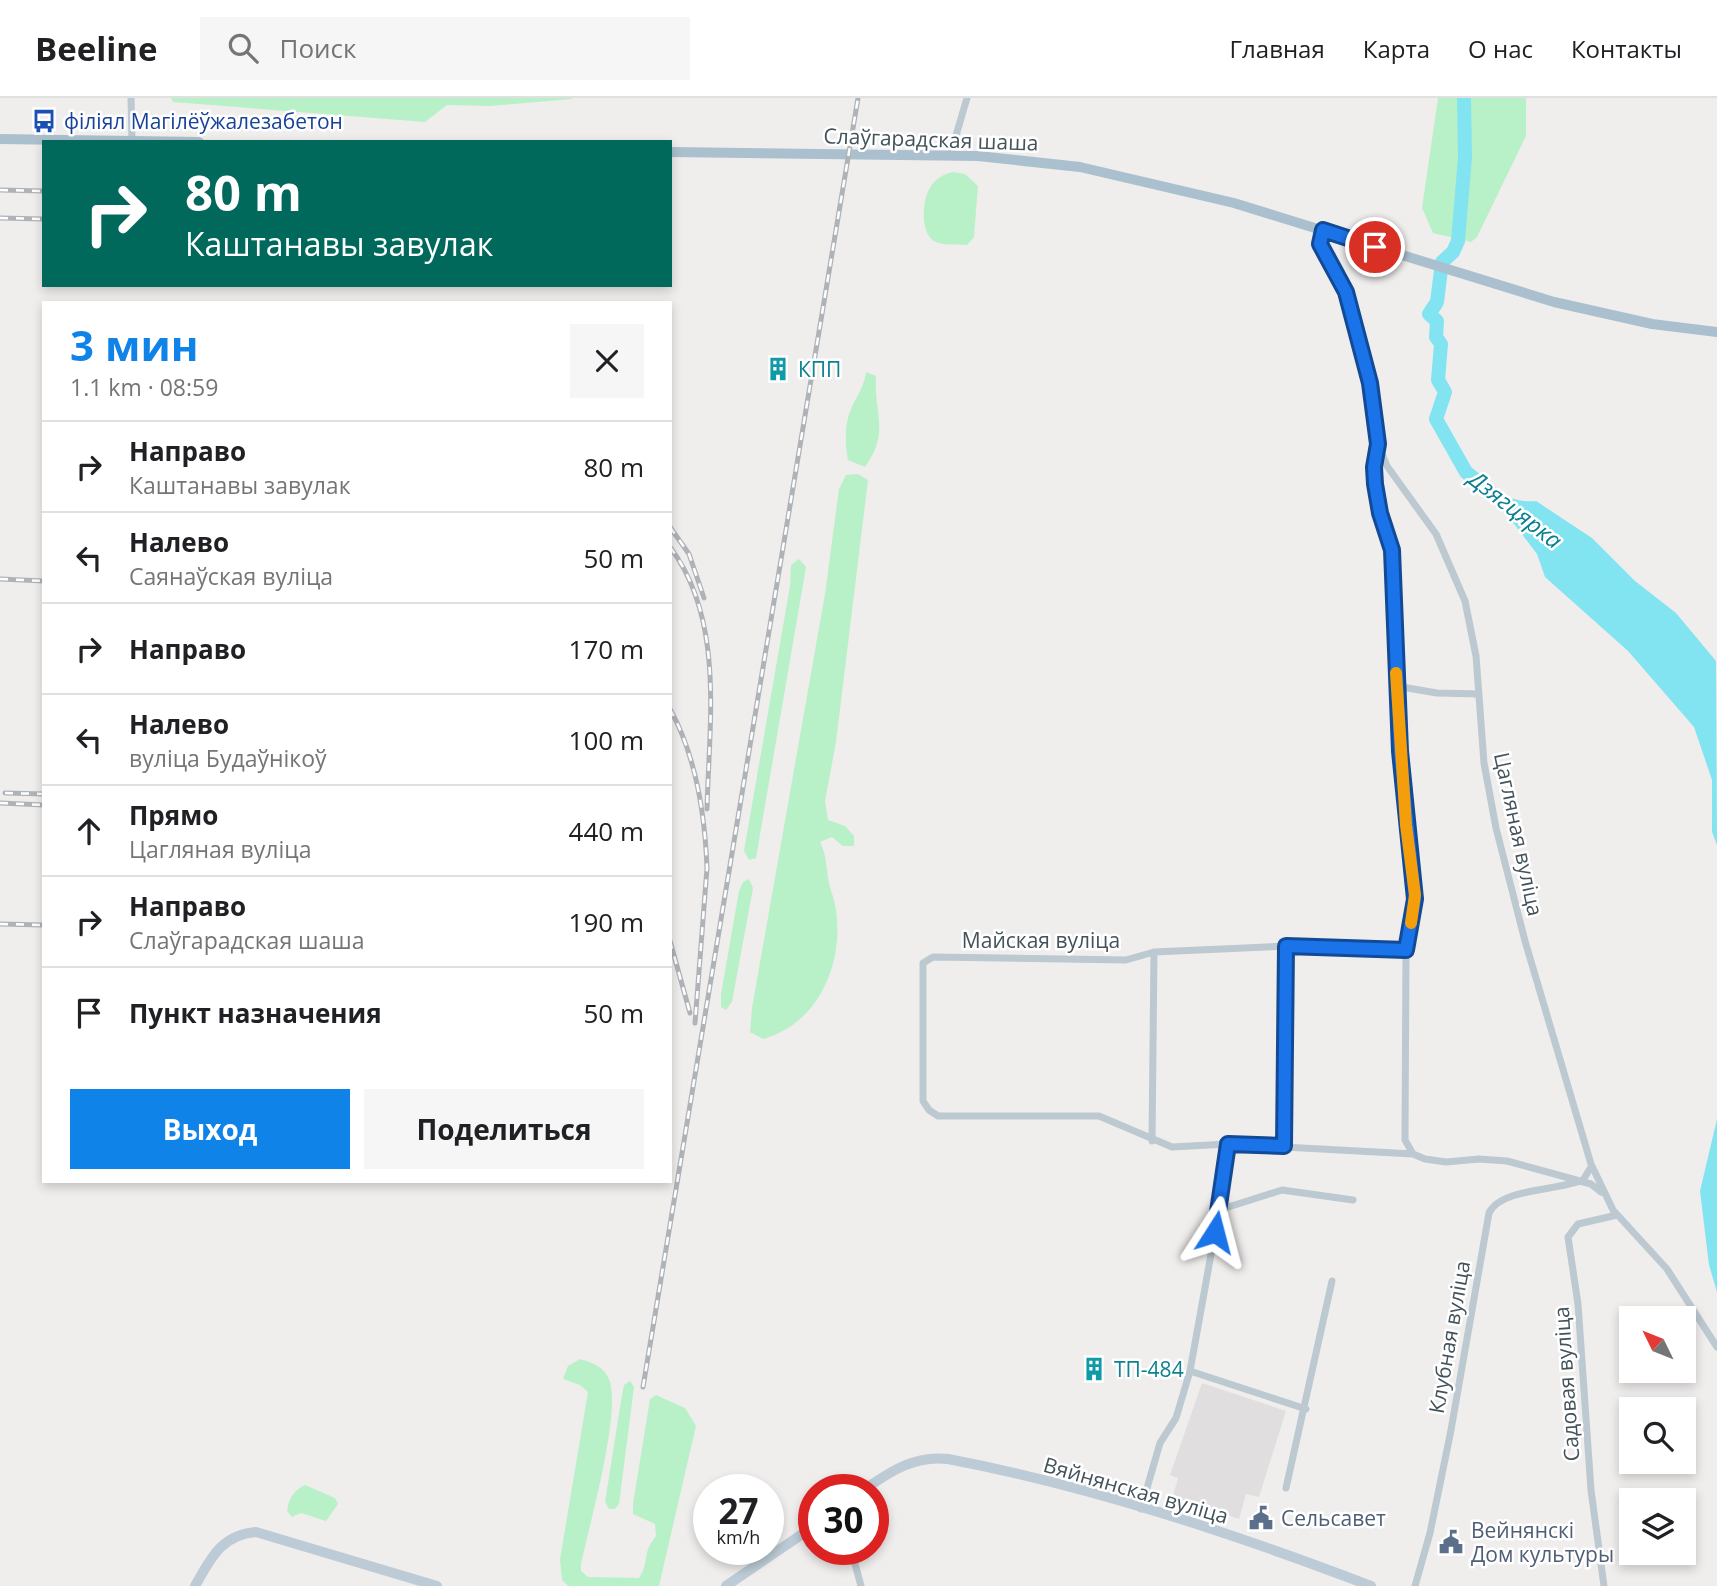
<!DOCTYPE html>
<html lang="ru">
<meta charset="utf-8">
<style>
body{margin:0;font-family:"Open Sans",sans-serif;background:#f6f6f6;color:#202124;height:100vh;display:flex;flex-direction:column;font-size:26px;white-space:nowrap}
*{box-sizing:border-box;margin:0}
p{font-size:23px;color:#757577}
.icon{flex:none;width:38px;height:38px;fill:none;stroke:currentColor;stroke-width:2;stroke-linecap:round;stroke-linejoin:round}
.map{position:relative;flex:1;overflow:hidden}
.side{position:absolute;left:42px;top:203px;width:630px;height:882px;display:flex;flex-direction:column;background:#fff;border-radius:0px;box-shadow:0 4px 10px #0003}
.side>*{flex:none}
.top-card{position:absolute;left:42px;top:42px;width:630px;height:147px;border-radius:0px;box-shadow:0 4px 10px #0003;background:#00695c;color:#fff;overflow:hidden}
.needle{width:46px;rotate:313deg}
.buttons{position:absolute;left:1619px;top:1208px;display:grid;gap:14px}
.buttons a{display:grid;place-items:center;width:77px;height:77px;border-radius:0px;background:#fff;box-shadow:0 4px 10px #0003;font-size:35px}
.speed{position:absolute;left:693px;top:1376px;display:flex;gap:14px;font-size:35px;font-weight:700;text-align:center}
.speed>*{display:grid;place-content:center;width:91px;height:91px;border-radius:50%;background:#fff;box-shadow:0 4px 10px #0003;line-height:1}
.speed small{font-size:18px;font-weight:400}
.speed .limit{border:10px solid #d22;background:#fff;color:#111}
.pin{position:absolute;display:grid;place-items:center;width:60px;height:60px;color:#fff;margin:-30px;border:4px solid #fff;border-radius:50%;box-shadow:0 2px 7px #0007}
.me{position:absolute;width:77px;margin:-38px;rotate:9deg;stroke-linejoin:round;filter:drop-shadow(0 0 5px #0008)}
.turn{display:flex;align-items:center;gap:24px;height:147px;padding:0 28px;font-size:32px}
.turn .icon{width:91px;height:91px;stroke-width:2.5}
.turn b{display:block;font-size:49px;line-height:60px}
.round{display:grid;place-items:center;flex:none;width:74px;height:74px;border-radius:0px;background:#f6f6f6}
.summary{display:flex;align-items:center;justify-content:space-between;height:119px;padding:0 28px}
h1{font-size:42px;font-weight:700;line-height:52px;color:#0f83e8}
.cta{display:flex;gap:14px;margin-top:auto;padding:14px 28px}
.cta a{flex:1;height:80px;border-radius:0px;background:#0f83e8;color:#fff;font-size:28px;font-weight:700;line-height:80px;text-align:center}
.cta a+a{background:#f6f6f6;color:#202124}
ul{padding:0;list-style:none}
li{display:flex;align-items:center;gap:21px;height:91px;padding:0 28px;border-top:2px solid #e0e0e0}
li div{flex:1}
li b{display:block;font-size:26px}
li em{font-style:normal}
header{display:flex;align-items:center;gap:42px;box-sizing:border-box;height:98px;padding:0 35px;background:#fff;border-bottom:2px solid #e0e0e0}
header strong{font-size:33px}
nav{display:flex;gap:38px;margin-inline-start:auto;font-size:24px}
.search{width:490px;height:63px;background:#f6f6f6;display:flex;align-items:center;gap:18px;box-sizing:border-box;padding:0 24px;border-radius:0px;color:#757577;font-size:26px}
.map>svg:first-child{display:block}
</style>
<header>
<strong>Beeline</strong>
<div class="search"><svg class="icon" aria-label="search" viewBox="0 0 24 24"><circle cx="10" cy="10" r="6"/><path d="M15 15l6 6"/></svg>Поиск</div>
<nav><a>Главная</a><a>Карта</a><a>О нас</a><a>Контакты</a></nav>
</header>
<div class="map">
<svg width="1717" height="1488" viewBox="0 0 1717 1488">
<rect width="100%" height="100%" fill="#f0eded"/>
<!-- education -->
<path fill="#e1dedf" d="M1202 1285 1286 1313 1259 1399 1246 1396 1239 1421 1173 1398 1178 1380 1170 1377Z"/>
<!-- green -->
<path fill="#b8f1c8" d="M171 0H572V1L490 8 447 7 425 24 173 4Z
M1438 0H1526V38L1477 139 1471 144 1433 135 1422 110Z
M952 74 965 76 978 88 974 139 967 147C957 146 942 148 934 143 920 134 922 102 930 90 935 81 942 77 952 74Z
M866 274 876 278C873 313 891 333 865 369L848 362C845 345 844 328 851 311 857 297 864 290 866 274Z
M858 376 868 382 836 644 825 703 828 722 845 728 854 738V748H843L832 739 820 744C827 757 826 771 829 785 831 794 835 803 836 812 844 866 818 926 763 941L750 934 752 910 825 496 839 391 846 377Z
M799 461 806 469 756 760 749 762 744 753 790 488 791 467Z
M749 781 753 790 732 904 726 912 721 909V896L739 793 743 784Z
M580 1261C593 1265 603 1268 609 1281 622 1313 589 1428 581 1466V1473L588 1479 639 1480C650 1464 641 1456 656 1438L655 1426 633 1416V1406L650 1301 656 1297 685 1310 696 1328 659 1488H568L562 1482 560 1461 588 1294 580 1287 563 1281 568 1268Z
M630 1283 634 1289 619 1406 615 1411H609L605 1404 621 1303 624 1287Z
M305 1387 335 1400 338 1406 326 1423 301 1415 292 1419 287 1413C289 1400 293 1393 305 1387Z"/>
<!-- water -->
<path fill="#82e4f0" d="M1493 398C1509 398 1521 405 1536 403L1592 440 1635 483 1676 515 1716 563 1717 747 1712 734V682L1694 629 1628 553 1545 479 1537 456Z
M1717 1021V1194L1709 1167 1700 1093Z"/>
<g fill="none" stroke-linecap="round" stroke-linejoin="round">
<!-- river -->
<path stroke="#82e4f0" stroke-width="14" d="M1464 0 1465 59 1458 143 1453 154 1442 164 1437 204 1429 216 1437 223 1436 239 1441 246 1438 282 1445 294 1436 321 1466 374 1507 408"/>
<!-- street -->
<path stroke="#bcc9d0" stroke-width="7" d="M131 0 132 42
M950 58 967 0
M1323 132 1320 146 1347 194 1370 285 1378 346 1387 368 1436 436 1465 503 1476 558 1484 665 1496 730 1525 843 1591 1066 1613 1112 1667 1171 1717 1249
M1378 347 1374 369 1380 415 1392 452 1400 653 1415 801 1406 852 1405 1042 1413 1056 1425 1061 1446 1064 1479 1061 1507 1063 1591 1086 1601 1094
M1396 588 1437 595 1479 596
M1406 852 1286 848 1154 854 1126 862 933 859 923 865V1003L929 1012 938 1018H1099L1172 1049 1228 1046 1413 1056
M1152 1043 1154 854
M1284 1048 1286 848
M1219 1112 1228 1046
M1190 1273 1306 1311
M1286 1390 1332 1183
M1141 1411 1160 1345 1176 1320 1190 1273 1219 1112 1282 1092 1353 1102
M851 1451 861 1488
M1415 1488 1430 1435 1451 1332 1489 1115C1501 1090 1557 1093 1583 1082L1591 1069
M1604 1488 1591 1392 1578 1206 1568 1139 1578 1126 1617 1117"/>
<!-- secondary -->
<path stroke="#bccbd5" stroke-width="10" d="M865 1391C891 1373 915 1357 948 1361 1091 1388 1235 1436 1371 1488
M195 1488C211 1460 221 1437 256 1434L437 1488
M726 1488 814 1428"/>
<!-- primary -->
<path stroke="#abc0ce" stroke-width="10" d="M0 41 199 44
M670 54 978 58 1080 69 1234 105 1554 204 1652 226 1717 234"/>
<!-- rail casing -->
<g stroke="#afb3b8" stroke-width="5">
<path id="rail" d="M0 92 44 93
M0 120 44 121
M670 429 689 456 704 500
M670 449C725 522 709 625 707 711
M0 481 44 483
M670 611C696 658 705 718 707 770L695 925
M5 695 44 696
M0 705 44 707
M0 826 44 827
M670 843 690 915
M643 1289 858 0"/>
</g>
<!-- rail -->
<use href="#rail" stroke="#fff" stroke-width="2.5" stroke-dasharray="8" stroke-linecap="butt"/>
</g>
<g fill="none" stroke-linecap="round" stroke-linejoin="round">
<!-- route casing -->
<g stroke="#114b97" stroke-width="18">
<path id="route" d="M1215 1134 1228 1046 1284 1048 1286 848 1406 852 1415 801 1400 653 1392 452 1380 415 1375 386 1374 369 1378 346 1370 285 1346 194 1320 146 1323 132 1375 149"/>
</g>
<!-- route -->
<use href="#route" stroke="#1a73e8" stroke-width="12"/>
<!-- slow -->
<path stroke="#f59e0b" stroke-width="12" d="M1396 575 1406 727 1415 797 1411 825"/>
</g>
<!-- icons -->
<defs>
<g id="bus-bare" transform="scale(1.89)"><path d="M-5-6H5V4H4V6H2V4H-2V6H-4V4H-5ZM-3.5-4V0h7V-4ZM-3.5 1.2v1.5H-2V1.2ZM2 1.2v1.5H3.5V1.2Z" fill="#1a4fb4" stroke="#fff" stroke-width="2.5" paint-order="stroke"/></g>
<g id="building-bare" transform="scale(1.89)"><path d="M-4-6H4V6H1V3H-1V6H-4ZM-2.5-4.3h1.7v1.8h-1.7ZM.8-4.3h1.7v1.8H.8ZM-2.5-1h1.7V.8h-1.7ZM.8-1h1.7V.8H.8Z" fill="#0f9aa8" stroke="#fff" stroke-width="2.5" paint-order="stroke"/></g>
<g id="civic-bare" transform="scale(1.89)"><path d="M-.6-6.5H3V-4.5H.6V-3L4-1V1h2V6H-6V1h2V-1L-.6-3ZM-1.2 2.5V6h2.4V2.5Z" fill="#5c6f8a" stroke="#fff" stroke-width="2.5" paint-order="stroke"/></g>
</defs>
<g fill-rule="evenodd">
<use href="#bus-bare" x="44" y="23"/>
<use href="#building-bare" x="778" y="271"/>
<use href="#building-bare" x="1094" y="1271"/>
<use href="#civic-bare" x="1261" y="1420"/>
<use href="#civic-bare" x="1451" y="1444"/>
</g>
<g text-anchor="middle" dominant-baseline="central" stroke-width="5" stroke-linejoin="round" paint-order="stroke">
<!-- transit labels -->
<g font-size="21" fill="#164399" stroke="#fff" text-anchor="start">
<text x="64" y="23">філіял Магілёўжалезабетон</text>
</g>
<!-- street labels -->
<g font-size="21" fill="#44535b" stroke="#fff">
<text transform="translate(931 41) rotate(2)">Слаўгарадская шаша</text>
<text transform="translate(1519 736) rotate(78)">Цагляная вуліца</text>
<text x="1041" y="842">Майская вуліца</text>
<text transform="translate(1449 1239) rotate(-80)">Клубная вуліца</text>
<text transform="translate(1566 1286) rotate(-94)">Садовая вуліца</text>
<text transform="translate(1136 1392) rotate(16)">Вяйнянская вуліца</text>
</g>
<!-- culture labels -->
<g font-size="21" fill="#0d838f" stroke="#fff" text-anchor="start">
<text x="798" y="271">КПП</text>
<text x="1114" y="1271">ТП-484</text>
</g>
<!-- service labels -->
<g font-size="21" fill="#4e5e75" stroke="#fff" text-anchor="start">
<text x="1281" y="1420">Сельсавет</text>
<text x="1471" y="1432">Вейнянскі<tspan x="1471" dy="24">Дом культуры</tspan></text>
</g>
<!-- water labels -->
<g font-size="23" font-style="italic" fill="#077f8f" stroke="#fff">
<text transform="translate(1516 411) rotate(38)">Дзягцярка</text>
</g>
</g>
</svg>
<div class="buttons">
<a><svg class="needle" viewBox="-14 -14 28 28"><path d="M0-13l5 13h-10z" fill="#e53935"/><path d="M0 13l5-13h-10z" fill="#757577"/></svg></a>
<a><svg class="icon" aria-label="search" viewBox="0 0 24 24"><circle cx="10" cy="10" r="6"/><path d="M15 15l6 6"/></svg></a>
<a><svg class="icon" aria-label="layers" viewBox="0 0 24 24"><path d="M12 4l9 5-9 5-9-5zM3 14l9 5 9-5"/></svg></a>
</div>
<div class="speed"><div>27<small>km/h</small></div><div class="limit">30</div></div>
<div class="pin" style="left:1375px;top:149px;background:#d93025"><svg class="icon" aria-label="arrive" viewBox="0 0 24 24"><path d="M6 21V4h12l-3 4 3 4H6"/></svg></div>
<svg class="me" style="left:1215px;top:1134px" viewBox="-20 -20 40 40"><path d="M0-17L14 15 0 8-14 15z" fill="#1a73e8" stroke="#fff" stroke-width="4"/></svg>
<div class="top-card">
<div class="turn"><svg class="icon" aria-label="right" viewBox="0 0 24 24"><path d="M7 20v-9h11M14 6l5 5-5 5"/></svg><div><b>80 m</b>Каштанавы завулак</div></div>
</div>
<section class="side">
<div class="summary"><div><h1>3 мин</h1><p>1.1 km · 08:59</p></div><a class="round"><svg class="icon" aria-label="close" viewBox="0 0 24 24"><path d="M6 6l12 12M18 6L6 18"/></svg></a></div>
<ul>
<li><svg class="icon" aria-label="right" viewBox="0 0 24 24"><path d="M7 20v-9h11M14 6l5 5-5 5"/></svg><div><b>Направо</b><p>Каштанавы завулак</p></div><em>80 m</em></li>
<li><svg class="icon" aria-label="left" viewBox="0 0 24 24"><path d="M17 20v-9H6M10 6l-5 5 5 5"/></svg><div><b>Налево</b><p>Саянаўская вуліца</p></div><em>50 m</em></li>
<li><svg class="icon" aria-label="right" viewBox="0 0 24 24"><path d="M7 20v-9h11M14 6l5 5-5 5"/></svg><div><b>Направо</b></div><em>170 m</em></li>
<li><svg class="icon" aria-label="left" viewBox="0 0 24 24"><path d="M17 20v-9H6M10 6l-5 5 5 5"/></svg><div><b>Налево</b><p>вуліца Будаўнікоў</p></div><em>100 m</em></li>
<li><svg class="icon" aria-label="ahead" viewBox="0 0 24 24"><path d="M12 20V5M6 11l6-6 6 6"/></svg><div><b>Прямо</b><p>Цагляная вуліца</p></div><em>440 m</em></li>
<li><svg class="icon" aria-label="right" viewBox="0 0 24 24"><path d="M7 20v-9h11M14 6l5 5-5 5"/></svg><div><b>Направо</b><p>Слаўгарадская шаша</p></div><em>190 m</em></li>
<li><svg class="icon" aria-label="arrive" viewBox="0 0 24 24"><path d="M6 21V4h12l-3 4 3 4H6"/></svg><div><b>Пункт назначения</b></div><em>50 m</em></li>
</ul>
<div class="cta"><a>Выход</a><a>Поделиться</a></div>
</section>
</div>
